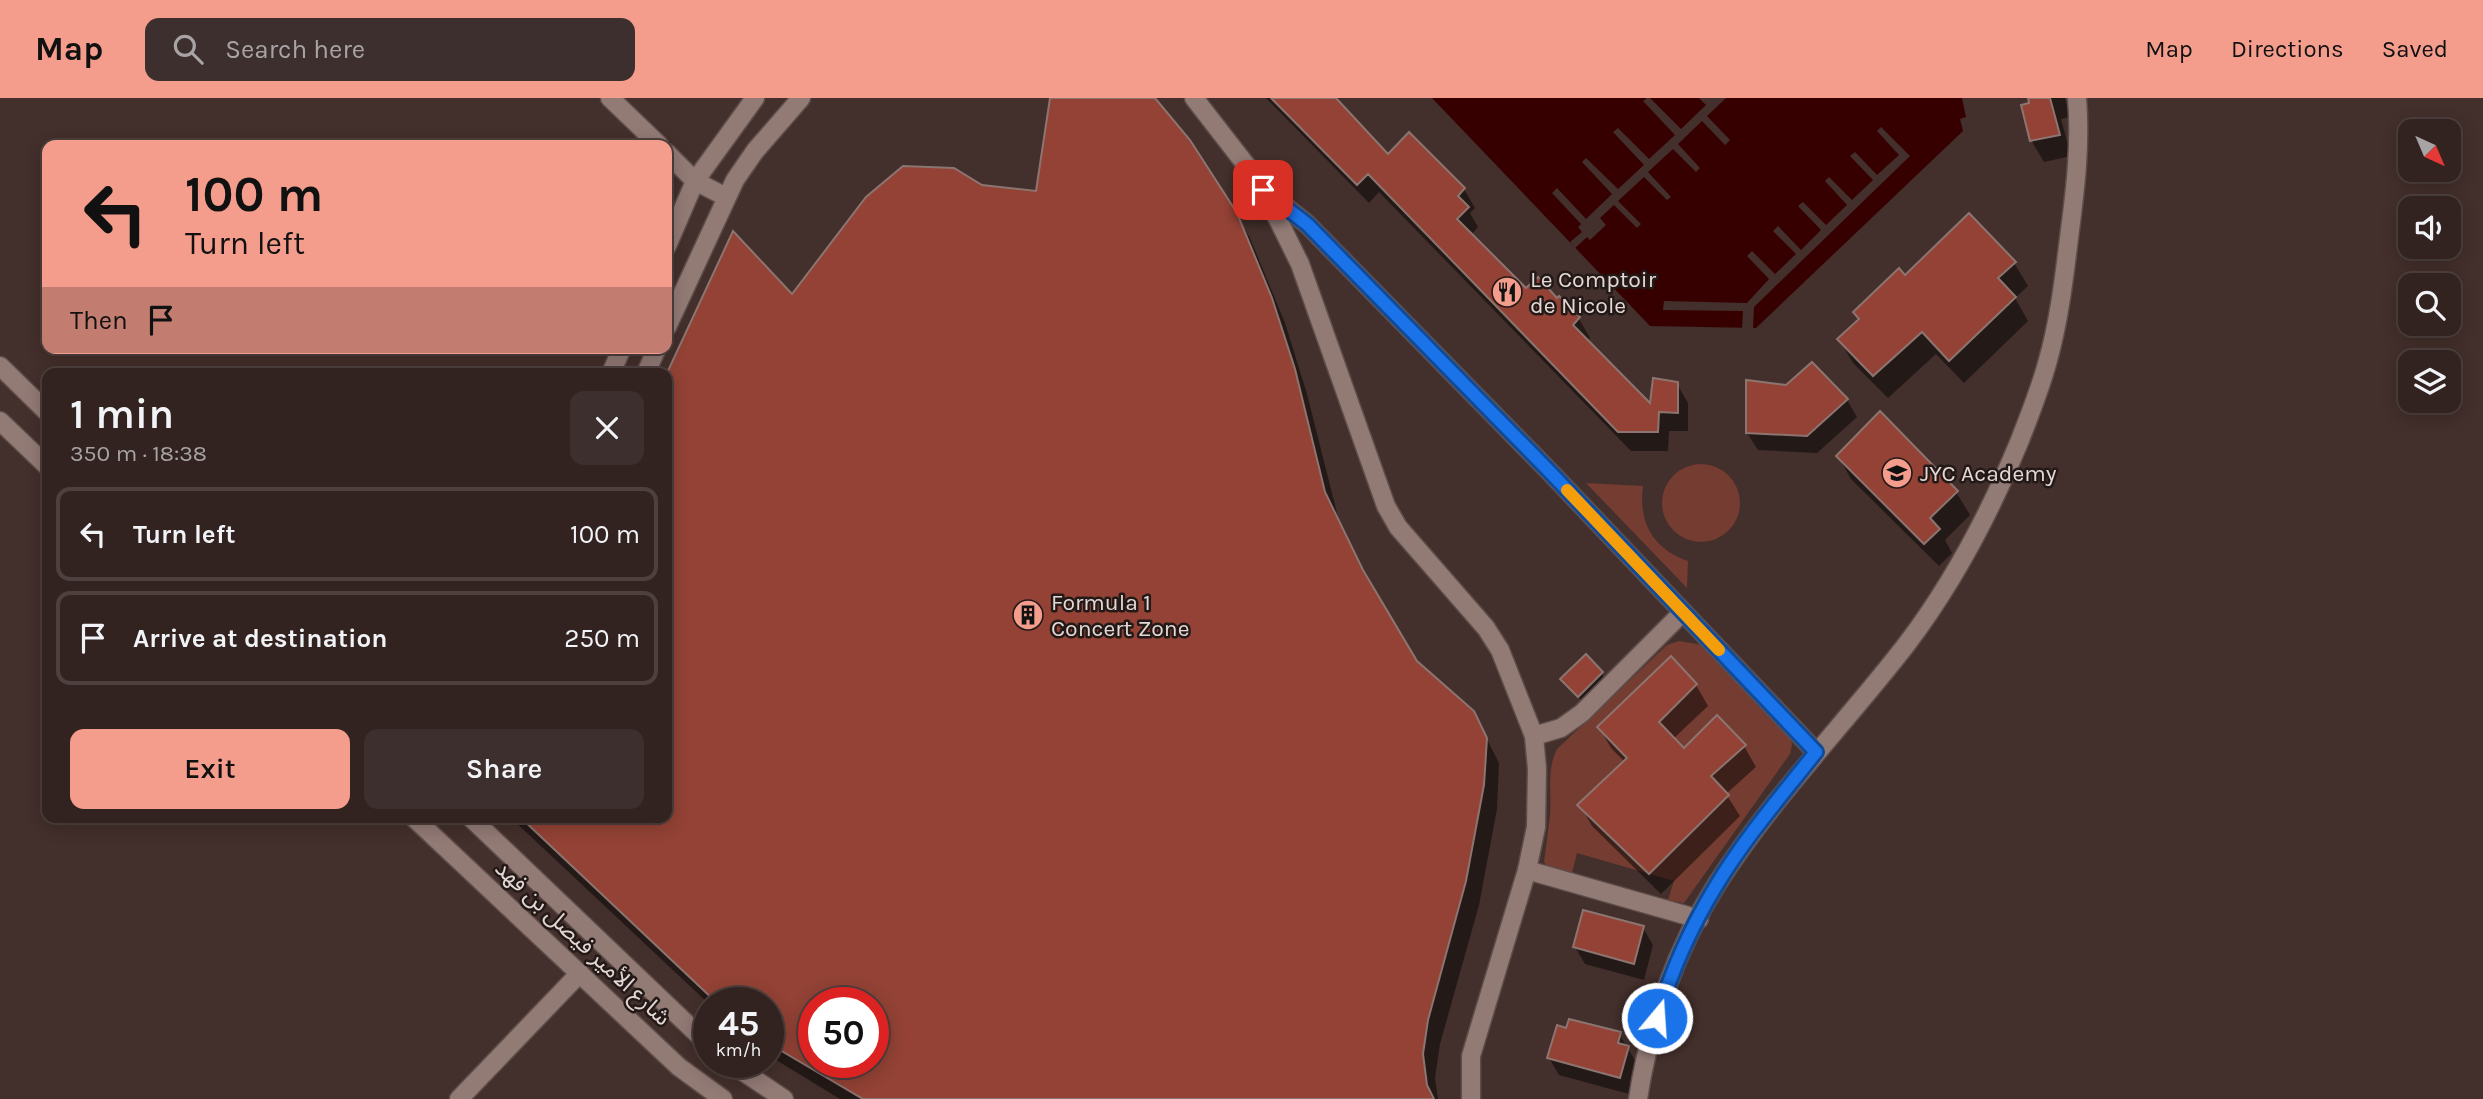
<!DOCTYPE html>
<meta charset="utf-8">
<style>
body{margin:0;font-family:Karla,"Noto Sans Arabic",sans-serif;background:#3d2f2d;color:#f1f3f6;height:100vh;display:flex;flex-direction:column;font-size:26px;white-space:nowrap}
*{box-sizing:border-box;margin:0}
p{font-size:23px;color:#a8a4a5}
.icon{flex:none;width:38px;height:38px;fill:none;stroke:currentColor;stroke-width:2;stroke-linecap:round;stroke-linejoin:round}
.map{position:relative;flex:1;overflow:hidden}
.side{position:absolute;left:42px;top:270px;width:630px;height:455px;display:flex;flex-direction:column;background:#322320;border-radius:14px;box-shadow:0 4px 18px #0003,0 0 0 2px #4d403e}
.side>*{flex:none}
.top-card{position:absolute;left:42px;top:42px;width:630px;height:214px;border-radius:14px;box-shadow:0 4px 18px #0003,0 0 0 2px #4d403e;background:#f49d8d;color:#111;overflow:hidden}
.needle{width:46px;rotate:136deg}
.tools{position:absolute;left:2398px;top:21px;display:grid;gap:14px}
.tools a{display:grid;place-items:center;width:63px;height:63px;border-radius:14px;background:#322320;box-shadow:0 4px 18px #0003,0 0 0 2px #4d403e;font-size:35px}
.speed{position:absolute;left:693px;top:889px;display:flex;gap:14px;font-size:35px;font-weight:700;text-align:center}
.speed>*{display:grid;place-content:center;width:91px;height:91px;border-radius:50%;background:#322320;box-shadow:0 4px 18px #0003,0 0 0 2px #4d403e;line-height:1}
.speed small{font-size:18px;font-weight:400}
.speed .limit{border:10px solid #d22;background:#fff;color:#111}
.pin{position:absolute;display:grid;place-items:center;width:60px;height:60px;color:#fff;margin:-30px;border-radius:14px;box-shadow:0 4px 10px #0006}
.me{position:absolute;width:77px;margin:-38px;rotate:18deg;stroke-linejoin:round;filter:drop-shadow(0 0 5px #0008)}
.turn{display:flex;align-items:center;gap:24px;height:147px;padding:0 28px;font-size:32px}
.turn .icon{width:91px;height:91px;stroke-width:2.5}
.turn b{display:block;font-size:49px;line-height:60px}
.then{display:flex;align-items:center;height:66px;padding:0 28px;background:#0003;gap:14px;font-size:26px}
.round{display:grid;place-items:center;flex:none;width:74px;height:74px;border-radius:14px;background:#3d2f2d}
.head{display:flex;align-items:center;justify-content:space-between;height:119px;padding:0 28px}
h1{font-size:42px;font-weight:600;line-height:52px}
.cta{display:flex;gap:14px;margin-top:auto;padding:14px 28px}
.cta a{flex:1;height:80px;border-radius:14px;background:#f49d8d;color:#111;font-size:28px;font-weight:600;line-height:80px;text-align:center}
.cta a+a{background:#3d2f2d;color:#f1f3f6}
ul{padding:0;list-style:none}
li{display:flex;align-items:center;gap:21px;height:94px;margin:0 14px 10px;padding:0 14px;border:4px solid #4d403e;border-radius:14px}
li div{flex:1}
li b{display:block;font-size:26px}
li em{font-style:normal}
header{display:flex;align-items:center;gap:42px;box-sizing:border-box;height:98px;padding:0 35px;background:#f49d8d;color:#111}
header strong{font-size:33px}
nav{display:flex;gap:38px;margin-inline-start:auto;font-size:24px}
.search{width:490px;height:63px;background:#3d2f2d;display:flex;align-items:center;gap:18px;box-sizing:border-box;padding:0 24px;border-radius:14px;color:#a8a4a5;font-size:26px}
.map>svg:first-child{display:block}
</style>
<header>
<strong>Map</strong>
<div class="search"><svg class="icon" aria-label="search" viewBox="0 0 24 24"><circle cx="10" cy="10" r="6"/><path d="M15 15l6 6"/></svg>Search here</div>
<nav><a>Map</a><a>Directions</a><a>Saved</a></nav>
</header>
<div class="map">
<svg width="2483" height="1001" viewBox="0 0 2483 1001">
<rect width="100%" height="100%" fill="#432f2b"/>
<!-- green -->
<path fill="#753c32" d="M1662 405a39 39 0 1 1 78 0a39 39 0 1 1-78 0Z
M1586 385 1643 388C1638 424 1653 451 1688 463L1687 490Z
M1679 543 1702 547 1790 637 1792 647 1790 656 1684 805 1668 802 1674 783 1577 755 1572 775 1547 769 1544 764C1546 749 1548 734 1550 718 1552 695 1546 673 1557 651L1667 547Z"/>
<!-- water -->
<path fill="#370000" d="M1432 0H1962L1966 19 1960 21 1963 33 1756 230 1650 228Z"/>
<!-- pier -->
<path fill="#432f2b" d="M1647 0H1650L1681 31 1706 7 1699 0H1726L1707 18 1730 42 1725 47 1702 23 1678 46 1700 70 1696 74 1673 51 1648 74 1671 99 1667 102 1644 79 1618 103 1641 126 1637 130 1614 107 1600 120 1606 127 1590 142 1587 139 1575 150 1570 144 1582 134 1578 129 1581 126 1552 95 1557 90 1586 121 1612 96 1582 64 1586 60 1618 91 1644 67 1613 34 1618 30 1649 61 1675 37 1643 3Z
M1881 29 1910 58 1754 209 1753 230H1742L1743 213 1663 212 1664 203 1747 205 1769 181 1747 158 1752 153 1775 176 1796 156 1773 133 1778 128 1801 152 1821 132 1798 108 1803 104 1826 127 1847 107 1825 83 1829 79 1852 102 1873 82 1850 58 1855 54 1877 77 1899 57 1877 33Z"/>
<!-- shadow -->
<path fill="#0007" fill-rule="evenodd" d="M1052 0H1152L1236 116 1250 140 1285 225 1307 296 1338 419 1375 495 1415 564 1473 614 1499 665 1497 711 1479 807 1440 946 1435 980 1438 1001H840L768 957V905L709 906 510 719H667V280L733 136 793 198 981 88 1038 95ZM814 905H873V964H814Z
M1266 0H1333L1388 58 1464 91 1475 110 1470 115 1478 129 1471 137 1526 193 1557 203 1559 201 1579 221 1590 240 1587 243 1652 309 1677 286 1688 305V333H1669L1668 353H1631L1379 94 1369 105Z
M2030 0H2065L2070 19 2061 21 2071 58 2044 64 2031 42Z
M2014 165 2028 188 2015 200 2028 223 1964 285 1936 256 1888 300 1853 265 1839 241 1860 223 1855 214 1905 179Z
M1847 302 1857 319 1817 355 1758 352 1747 335Z
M1838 358 1956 394 1970 417 1945 442 1952 455 1939 468 1851 381Z
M1601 575 1604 580 1582 603 1562 582Z
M1696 587 1708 608 1673 641 1684 652 1744 648 1756 669 1726 696 1740 718 1661 796 1592 728 1580 707 1625 664 1611 650 1599 629Z
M1643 830 1653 847 1644 882 1585 866 1575 849Z
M1567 932 1619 936 1638 967 1629 996 1559 977 1549 960Z"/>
<!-- building -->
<path fill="#934235" stroke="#8c7570" stroke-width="2" fill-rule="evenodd" d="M1050 0H1155L1190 42 1237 115 1272 200 1295 271 1325 394 1363 472 1417 563 1474 613 1487 640 1484 687 1466 783 1428 922 1423 956 1427 987 1434 1001H863L768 945V905H717L520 719H667V275L733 133 792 196 866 99 903 68 954 70 982 87 1036 93ZM814 905H873V964H814Z
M1271 0H1336L1388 56 1409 34 1465 90 1458 98 1469 109 1457 121 1526 190 1538 179 1557 200 1559 198 1580 219 1573 227 1650 305 1653 280 1678 284V315L1659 314 1658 334H1618L1368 76 1357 87Z
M2028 0H2050L2060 37 2030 43 2021 7 2029 5Z
M1969 115 2016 164 1998 180 2016 199 1949 263 1922 234 1873 278 1837 241 1859 221 1853 214 1899 170 1905 177Z
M1812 264 1848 301 1807 338 1746 335V282L1786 287Z
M1880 313 1958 393 1930 420 1940 431 1924 446 1836 358Z
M1586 556 1603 574 1578 599 1560 581Z
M1671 558 1697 586 1659 624 1684 650 1717 617 1746 647 1711 678 1729 697 1649 776 1577 707 1627 660 1597 629Z
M1583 812 1644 828 1634 866 1573 849Z
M1569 921 1621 934 1618 945 1629 948 1620 980 1547 960 1557 927 1566 930Z"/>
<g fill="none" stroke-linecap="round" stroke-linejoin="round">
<!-- minor casing -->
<g stroke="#5d4d49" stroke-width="21">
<path id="minor" d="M610 0 659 47
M667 55 695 83 726 99
M667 148 695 83 755 0
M667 229 735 82 755 53 801 0
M611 275 622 250
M646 275 657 250
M1534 638 1561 630 1582 615 1683 514
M1527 772 1699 821
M459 1001 580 875"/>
</g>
<!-- secondary casing -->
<g stroke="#5d4d49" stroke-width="21">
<path id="secondary" d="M1194 0 1260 85 1300 166 1386 408 1398 429 1486 530 1500 552 1534 638 1537 671 1536 729 1527 772 1471 958V1001
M1268 95 1307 126 1551 375 1816 654
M0 268 47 314
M0 323 47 368
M413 719 679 969 723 1001
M470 719 709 947
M729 964 784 1001
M1638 1001C1649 927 1677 849 1717 786 1772 700 1844 627 1906 547 1954 484 1990 415 2020 342 2030 316 2041 289 2048 262 2059 223 2064 181 2069 140 2075 94 2081 47 2077 0"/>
</g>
<!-- minor -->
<use href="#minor" stroke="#927a75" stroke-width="18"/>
<!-- secondary -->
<use href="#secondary" stroke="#927a75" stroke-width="18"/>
</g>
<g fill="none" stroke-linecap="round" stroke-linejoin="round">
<!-- route casing -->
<g stroke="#114b97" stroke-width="18">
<path id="route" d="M1263 92 1307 126 1551 375 1816 654C1782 697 1745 740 1716 788 1691 829 1671 874 1657 920"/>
</g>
<!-- route -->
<use href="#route" stroke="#1a73e8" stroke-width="12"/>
<!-- slow -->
<path stroke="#f59e0b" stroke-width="12" d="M1567 392 1719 552"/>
</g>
<!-- icons -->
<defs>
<g id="restaurant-disc" transform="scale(1.575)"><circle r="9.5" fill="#f49d8d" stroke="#231a18"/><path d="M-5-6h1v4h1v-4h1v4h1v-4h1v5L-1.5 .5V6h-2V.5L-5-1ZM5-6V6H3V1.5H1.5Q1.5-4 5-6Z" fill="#111"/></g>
<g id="school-disc" transform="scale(1.575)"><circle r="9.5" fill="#f49d8d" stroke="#231a18"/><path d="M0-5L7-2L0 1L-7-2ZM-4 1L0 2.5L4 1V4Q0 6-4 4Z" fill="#111"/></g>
<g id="building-disc" transform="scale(1.575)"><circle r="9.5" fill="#f49d8d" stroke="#231a18"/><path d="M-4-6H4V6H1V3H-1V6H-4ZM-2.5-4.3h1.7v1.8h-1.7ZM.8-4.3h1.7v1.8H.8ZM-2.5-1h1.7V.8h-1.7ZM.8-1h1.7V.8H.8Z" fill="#111"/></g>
</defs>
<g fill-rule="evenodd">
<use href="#restaurant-disc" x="1507" y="194"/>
<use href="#school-disc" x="1897" y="375"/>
<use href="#building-disc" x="1028" y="517"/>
</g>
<g text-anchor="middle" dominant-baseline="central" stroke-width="5" stroke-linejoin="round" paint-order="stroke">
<!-- poi labels -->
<g font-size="23" fill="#e4d7d4" stroke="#231a18" text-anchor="start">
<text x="1530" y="181">Le Comptoir<tspan x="1530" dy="26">de Nicole</tspan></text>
<text x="1920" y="375">JYC Academy</text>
<text x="1051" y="504">Formula 1<tspan x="1051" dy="26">Concert Zone</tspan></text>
</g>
<!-- street labels -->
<g font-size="23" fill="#e4d7d4" stroke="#231a18">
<text transform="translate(583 845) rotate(43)">شارع الأمير فيصل بن فهد</text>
</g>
</g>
</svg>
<div class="tools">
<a><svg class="needle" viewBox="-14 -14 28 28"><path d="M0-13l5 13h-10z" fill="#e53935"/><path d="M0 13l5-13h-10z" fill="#a8a4a5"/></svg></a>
<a><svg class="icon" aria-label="sound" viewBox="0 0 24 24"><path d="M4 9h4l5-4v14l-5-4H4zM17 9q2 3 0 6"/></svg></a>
<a><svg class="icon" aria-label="search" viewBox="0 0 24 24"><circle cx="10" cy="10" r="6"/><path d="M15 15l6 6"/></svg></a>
<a><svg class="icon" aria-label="layers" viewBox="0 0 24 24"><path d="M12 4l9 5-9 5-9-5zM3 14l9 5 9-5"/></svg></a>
</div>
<div class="speed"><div>45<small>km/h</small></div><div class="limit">50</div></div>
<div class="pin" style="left:1263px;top:92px;background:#d93025"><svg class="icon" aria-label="arrive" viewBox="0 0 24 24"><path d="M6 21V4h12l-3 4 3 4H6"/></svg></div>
<svg class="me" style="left:1657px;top:920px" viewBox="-20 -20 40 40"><circle r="17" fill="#1a73e8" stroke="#fff" stroke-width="3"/><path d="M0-11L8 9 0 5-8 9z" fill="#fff"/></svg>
<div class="top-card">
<div class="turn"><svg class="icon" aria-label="left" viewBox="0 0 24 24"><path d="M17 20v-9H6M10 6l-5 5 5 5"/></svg><div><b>100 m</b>Turn left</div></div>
<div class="then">Then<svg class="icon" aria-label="arrive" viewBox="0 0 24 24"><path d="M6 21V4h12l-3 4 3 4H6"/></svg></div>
</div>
<section class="side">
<div class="head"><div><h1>1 min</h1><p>350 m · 18:38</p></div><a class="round"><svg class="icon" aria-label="close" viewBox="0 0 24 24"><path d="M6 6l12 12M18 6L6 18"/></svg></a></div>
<ul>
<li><svg class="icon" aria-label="left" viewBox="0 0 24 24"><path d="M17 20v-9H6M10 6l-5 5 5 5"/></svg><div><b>Turn left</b></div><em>100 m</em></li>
<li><svg class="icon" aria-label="arrive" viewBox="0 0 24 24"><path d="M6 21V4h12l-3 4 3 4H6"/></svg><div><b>Arrive at destination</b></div><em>250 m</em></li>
</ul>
<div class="cta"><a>Exit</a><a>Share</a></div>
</section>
</div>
